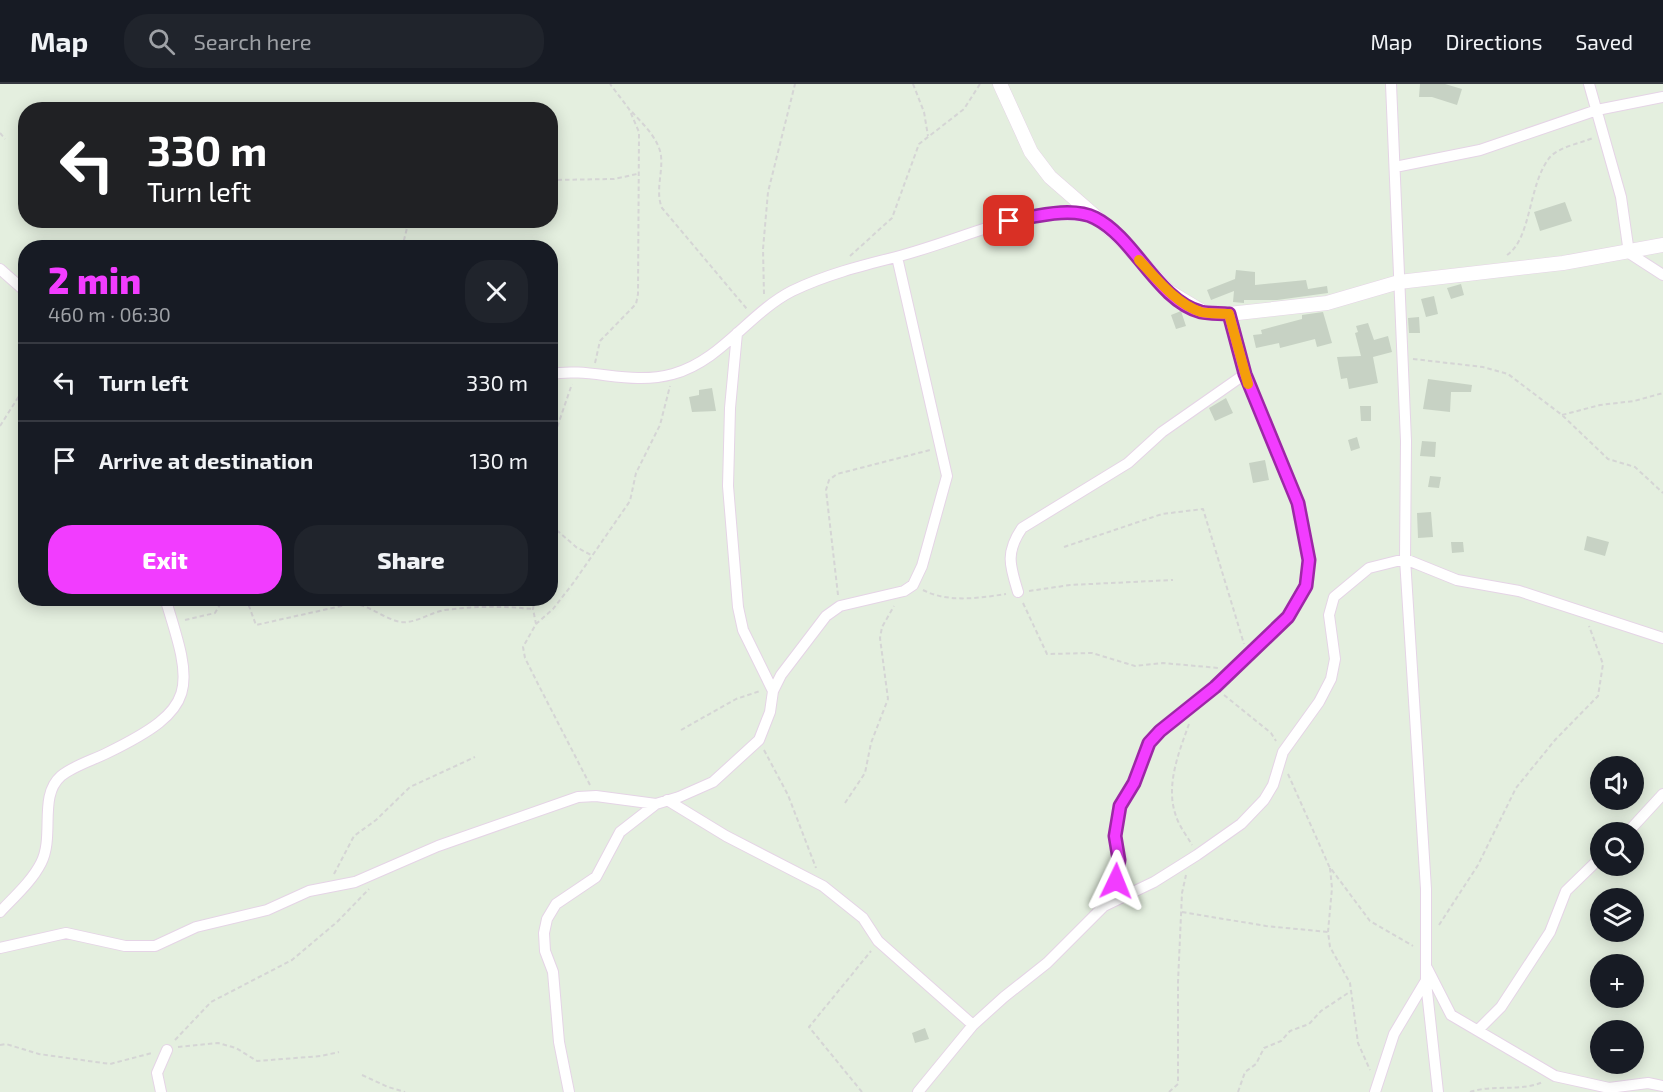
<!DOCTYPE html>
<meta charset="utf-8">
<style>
body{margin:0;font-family:"Exo 2",sans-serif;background:#20242c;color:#f1f3f6;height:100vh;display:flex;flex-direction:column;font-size:22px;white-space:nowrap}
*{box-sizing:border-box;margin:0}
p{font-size:20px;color:#9ea1a6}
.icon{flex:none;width:33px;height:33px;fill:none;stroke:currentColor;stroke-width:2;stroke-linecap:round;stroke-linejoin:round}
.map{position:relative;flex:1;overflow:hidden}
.panel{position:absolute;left:18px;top:156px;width:540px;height:366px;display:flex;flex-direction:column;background:#171b24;border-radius:24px;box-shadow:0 3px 15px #0003}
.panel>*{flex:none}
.top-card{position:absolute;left:18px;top:18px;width:540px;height:126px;border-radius:24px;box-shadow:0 3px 15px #0003;background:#202124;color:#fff;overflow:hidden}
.tools{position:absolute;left:1590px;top:672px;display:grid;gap:12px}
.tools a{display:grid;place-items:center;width:54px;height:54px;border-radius:50%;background:#171b24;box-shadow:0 3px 15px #0003;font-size:30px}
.pin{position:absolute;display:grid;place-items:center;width:51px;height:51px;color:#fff;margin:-26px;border-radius:12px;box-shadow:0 3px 9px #0006}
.me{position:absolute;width:66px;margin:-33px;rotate:2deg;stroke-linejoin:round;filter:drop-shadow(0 0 4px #0008)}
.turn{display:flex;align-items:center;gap:21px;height:126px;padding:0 30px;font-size:27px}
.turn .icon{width:78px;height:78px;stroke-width:2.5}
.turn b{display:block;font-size:42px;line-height:51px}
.round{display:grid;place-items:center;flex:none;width:63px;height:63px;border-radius:24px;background:#20242c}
.headline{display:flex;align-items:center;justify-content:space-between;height:102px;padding:0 30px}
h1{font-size:36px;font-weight:800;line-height:45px;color:#f23cff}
.button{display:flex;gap:12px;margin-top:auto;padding:12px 30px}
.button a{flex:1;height:69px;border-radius:24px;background:#f23cff;color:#fff;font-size:24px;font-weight:800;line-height:69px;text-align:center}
.button a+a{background:#20242c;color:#f1f3f6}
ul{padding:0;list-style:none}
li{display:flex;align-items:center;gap:18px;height:78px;padding:0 30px;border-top:2px solid #363941}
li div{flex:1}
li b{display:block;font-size:22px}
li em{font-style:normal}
header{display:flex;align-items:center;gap:36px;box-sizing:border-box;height:84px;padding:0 30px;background:#171b24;border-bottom:2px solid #363941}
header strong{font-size:28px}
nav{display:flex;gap:33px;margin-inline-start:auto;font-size:21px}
.search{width:420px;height:54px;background:#20242c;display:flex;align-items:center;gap:15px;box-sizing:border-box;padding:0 21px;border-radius:24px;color:#9ea1a6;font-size:22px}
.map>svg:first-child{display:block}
</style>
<header>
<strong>Map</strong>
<div class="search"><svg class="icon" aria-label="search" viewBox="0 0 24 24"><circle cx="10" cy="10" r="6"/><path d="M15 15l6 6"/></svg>Search here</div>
<nav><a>Map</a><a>Directions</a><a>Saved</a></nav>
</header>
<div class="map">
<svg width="1663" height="1008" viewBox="0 0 1663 1008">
<rect width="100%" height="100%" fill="#e4efdf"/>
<!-- building -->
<path fill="#c7d2c4" d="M1420 0H1445L1462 5 1457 21 1432 13H1419Z
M1565 118 1572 137 1540 147 1534 128Z
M1236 186 1255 188V201L1306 196 1308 205 1327 202 1328 209 1277 216H1244V219L1233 218 1234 207 1211 216 1207 206 1235 195Z
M1461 200 1464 211 1451 215 1447 204Z
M1434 212 1438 230 1426 233 1421 215Z
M1181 227 1186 242 1176 245 1171 231Z
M1323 228 1332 259 1317 263 1315 255 1280 264 1279 259 1256 264 1253 251 1262 250 1261 246 1302 235V231Z
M1419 233 1420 249H1409L1408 234Z
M1368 239 1374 256 1388 252 1392 268 1373 273 1378 299 1349 305 1347 294 1341 295 1337 273 1361 272 1355 249 1358 248 1356 242Z
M1428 295 1472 301 1471 308H1451L1450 328 1423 325Z
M712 304 716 327 692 328 689 313 699 311V306Z
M1226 314 1233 329 1215 337 1209 324Z
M1360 322H1371V337H1361Z
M1357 353 1360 364 1351 367 1348 356Z
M1422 357 1436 358 1435 373 1420 372Z
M1265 376 1269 396 1253 399 1249 379Z
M1430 392 1441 393 1439 404 1428 403Z
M1431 428 1433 453 1418 454 1417 429Z
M1587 452 1609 458 1605 472 1584 466Z
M1451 458H1463L1464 468 1452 469Z
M925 944 929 955 915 959 912 949Z"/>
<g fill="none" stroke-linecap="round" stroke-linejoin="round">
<!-- minor casing -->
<g stroke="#e5d4e6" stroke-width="12">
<path id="minor" d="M1391 0 1406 357 1405 475 1426 805V898L1438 1008
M1589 0 1621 113 1629 169 1663 191
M1395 83 1480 66 1597 26 1663 13
M0 185 26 208
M737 249 730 324 728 402 738 523 743 546 773 607
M550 290C592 283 629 302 673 290 721 277 749 229 792 207 825 191 860 182 896 173 934 163 971 148 1009 137 1038 132 1066 127 1095 134
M1018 508C1010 482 1005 469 1022 444L1128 379 1162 348 1245 290
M667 716 726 752 823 802 863 834 878 857 973 941
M1628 748 1663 710
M1104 822 1112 809 1119 786 1115 752 1120 722 1134 699 1149 659 1160 647 1215 603 1288 533 1306 502 1309 476 1298 419 1245 290 1229 230
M0 828C14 813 32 797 41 779 55 752 38 712 61 692 73 682 93 676 107 669 199 624 194 606 165 514
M0 864 66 849 125 862H155L196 843 267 826 309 807 355 798 438 762 578 713 596 712 656 720 679 713 713 698 759 656 770 628 773 607 781 591 826 532 840 522 904 507 913 501 922 482 947 392 897 173
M1427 884 1451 931 1555 992 1609 1004 1648 999 1663 1002
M1478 946 1501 923 1550 848 1566 807 1600 774
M161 1008 157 989 167 966
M569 1008 559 958 553 888 545 867 544 849 547 835 556 820 596 793 620 748 656 720
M918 1008 973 941 1004 913 1047 879 1104 822 1154 798 1197 771 1241 740 1264 716 1273 701 1283 668 1319 618 1331 595 1335 575 1329 531 1334 513 1369 484 1405 475 1457 496 1519 507 1663 554
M1375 1008 1394 950 1425 898"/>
</g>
<!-- tertiary casing -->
<g stroke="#e5d4e6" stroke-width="15">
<path id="tertiary" d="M1000 0 1031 68 1050 93 1120 154 1168 207 1203 228 1229 230 1327 219 1399 198 1563 179 1663 161"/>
</g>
<!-- path -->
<path stroke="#d5d5d5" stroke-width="2" stroke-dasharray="4.5 3" stroke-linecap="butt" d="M913 0 924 28 928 52
M632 28C643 40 659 55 661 72 663 89 655 107 662 124L747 225
M0 49 5 55
M550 96 614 95 637 90
M402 164 409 136
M1507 171C1532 154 1528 100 1550 73 1559 63 1581 59 1593 54
M850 172 892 134 919 60 964 25 980 0
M764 210 763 165 768 108 795 0
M1413 275 1483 283 1508 290 1562 331 1608 375 1635 383 1663 409
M595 279 600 257 636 220 638 210 639 48 629 25 610 0
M1562 331 1600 321 1634 317 1663 309
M0 342 26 301
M550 364 572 300
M551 441 576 463 591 471
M1064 463 1162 430 1203 425 1244 560
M923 506C948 519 979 514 1006 510
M1029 507 1070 501 1173 496
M838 511 826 406 829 396 837 390 930 366
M246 514 256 541 350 520C368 519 383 535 401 538 415 540 431 528 445 526 475 522 503 522 533 525
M535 514 533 525 536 540
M1023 519 1047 570 1092 569 1135 582 1163 579 1219 584
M185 536 215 529 224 514
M1224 611 1271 649 1276 657
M1189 640C1179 668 1165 702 1176 732 1179 742 1187 752 1192 761
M681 646 736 615 760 607
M764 666 788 711 816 784
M1288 690 1329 782 1370 837 1413 862
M590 701 538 600 525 574 523 563 536 540 553 525 574 498 630 417 636 389 660 341 670 302
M845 719 865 689 871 659 888 615 880 554 882 543 894 522
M1330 784 1332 804 1328 848 1330 863 1350 899 1358 959 1370 986
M334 790 354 752 376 736 410 703 475 673
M1182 828 1266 842 1328 848
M1439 841 1478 781 1516 704 1555 656 1598 612 1603 580 1589 542
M175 956 211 918 292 876 337 838 369 805
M0 961 6 960 39 970 110 980 152 969
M178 963 218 959 236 964 257 977 321 972 339 968
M362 991 388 1003 405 1008
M862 1008 809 943 871 867
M1169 1008 1178 1000V898L1182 809 1186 791
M1238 1008 1245 988 1256 980 1264 964 1281 957 1290 947 1309 940 1321 927 1351 907
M1470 1008C1494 1000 1520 1008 1543 998"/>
<!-- minor -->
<use href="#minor" stroke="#fff" stroke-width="10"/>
<!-- tertiary -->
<use href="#tertiary" stroke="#fff" stroke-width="14"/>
</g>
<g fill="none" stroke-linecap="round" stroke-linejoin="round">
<!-- route casing -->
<g stroke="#9d27a6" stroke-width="15">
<path id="route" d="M1009 137C1034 133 1071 122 1095 134 1135 154 1157 216 1201 228 1210 230 1220 229 1229 230L1245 290 1298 419 1309 476 1306 502 1288 533 1215 603 1160 647 1149 659 1134 699 1120 722 1115 752 1119 776 1116 797"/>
</g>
<!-- route -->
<use href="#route" stroke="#f23cff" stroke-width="10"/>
<!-- slow -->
<path stroke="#f59e0b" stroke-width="10" d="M1139 176C1156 194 1176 220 1201 228 1209 230 1220 229 1229 230L1248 300"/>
</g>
</svg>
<div class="tools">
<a><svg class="icon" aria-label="sound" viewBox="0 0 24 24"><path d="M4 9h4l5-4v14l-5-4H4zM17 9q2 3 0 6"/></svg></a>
<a><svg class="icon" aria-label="search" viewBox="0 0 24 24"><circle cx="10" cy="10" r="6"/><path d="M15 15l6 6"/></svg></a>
<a><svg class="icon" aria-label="layers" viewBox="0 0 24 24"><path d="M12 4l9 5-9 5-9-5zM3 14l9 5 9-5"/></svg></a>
<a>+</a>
<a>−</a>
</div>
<div class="pin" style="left:1009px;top:137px;background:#d93025"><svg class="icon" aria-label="arrive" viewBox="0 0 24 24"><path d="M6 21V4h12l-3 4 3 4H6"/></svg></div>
<svg class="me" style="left:1116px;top:797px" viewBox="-20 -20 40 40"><path d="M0-17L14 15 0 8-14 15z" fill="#f23cff" stroke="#fff" stroke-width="4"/></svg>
<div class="top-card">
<div class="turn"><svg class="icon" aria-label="left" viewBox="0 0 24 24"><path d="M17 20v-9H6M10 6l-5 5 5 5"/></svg><div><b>330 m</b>Turn left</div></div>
</div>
<section class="panel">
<div class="headline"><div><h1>2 min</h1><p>460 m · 06:30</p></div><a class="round"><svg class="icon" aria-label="close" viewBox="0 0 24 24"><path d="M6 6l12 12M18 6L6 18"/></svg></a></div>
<ul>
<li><svg class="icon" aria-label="left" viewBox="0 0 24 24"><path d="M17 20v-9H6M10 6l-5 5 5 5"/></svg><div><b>Turn left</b></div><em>330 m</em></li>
<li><svg class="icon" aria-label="arrive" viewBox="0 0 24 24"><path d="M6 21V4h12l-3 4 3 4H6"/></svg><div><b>Arrive at destination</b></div><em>130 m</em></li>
</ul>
<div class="button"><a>Exit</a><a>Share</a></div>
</section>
</div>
